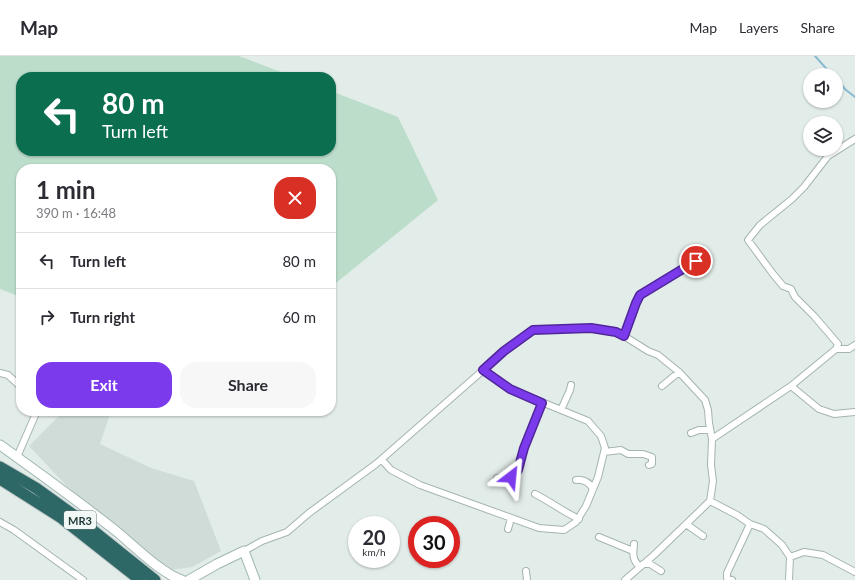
<!DOCTYPE html>
<meta charset="utf-8">
<style>
body{margin:0;font-family:Lato,sans-serif;background:#f7f7f7;color:#2b2b33;height:100vh;display:flex;flex-direction:column;font-size:15px;white-space:nowrap}
*{box-sizing:border-box;margin:0}
p{font-size:13px;color:#7c7c81}
.icon{flex:none;width:22px;height:22px;fill:none;stroke:currentColor;stroke-width:2;stroke-linecap:round;stroke-linejoin:round}
.map{position:relative;flex:1;overflow:hidden}
.side{position:absolute;left:16px;top:108px;width:320px;height:252px;display:flex;flex-direction:column;background:#fff;border-radius:16px;box-shadow:0 1px 3px #0004}
.side>*{flex:none}
.hud{position:absolute;left:16px;top:16px;width:320px;height:84px;border-radius:16px;box-shadow:0 1px 3px #0004;background:#0b6e4f;color:#fff;overflow:hidden}
.buttons{position:absolute;left:803px;top:12px;display:grid;gap:8px}
.buttons a{display:grid;place-items:center;width:40px;height:40px;border-radius:50%;background:#fff;box-shadow:0 1px 3px #0004;font-size:20px}
.speed{position:absolute;left:348px;top:460px;display:flex;gap:8px;font-size:20px;font-weight:700;text-align:center}
.speed>*{display:grid;place-content:center;width:52px;height:52px;border-radius:50%;background:#fff;box-shadow:0 1px 3px #0004;line-height:1}
.speed small{font-size:10px;font-weight:400}
.speed .limit{border:6px solid #d22;background:#fff;color:#111}
.pin{position:absolute;display:grid;place-items:center;width:34px;height:34px;color:#fff;margin:-17px;border:2px solid #fff;border-radius:50%;box-shadow:0 1px 4px #0007}
.me{position:absolute;width:44px;margin:-22px;rotate:29deg;stroke-linejoin:round;filter:drop-shadow(0 0 3px #0008)}
.turn{display:flex;align-items:center;gap:14px;height:84px;padding:0 20px;font-size:18px}
.turn .icon{width:52px;height:52px;stroke-width:2.5}
.turn b{display:block;font-size:28px;line-height:34px}
.round{display:grid;place-items:center;flex:none;width:42px;height:42px;border-radius:16px;background:#f7f7f7}
.overview{display:flex;align-items:center;justify-content:space-between;height:68px;padding:0 20px}
h1{font-size:24px;font-weight:700;line-height:30px}
.button{display:flex;gap:8px;margin-top:auto;padding:8px 20px}
.button a{flex:1;height:46px;border-radius:16px;background:#7c3aed;color:#fff;font-size:16px;font-weight:700;line-height:46px;text-align:center}
.button a+a{background:#f7f7f7;color:#2b2b33}
ul{padding:0;list-style:none}
li{display:flex;align-items:center;gap:12px;height:56px;padding:0 20px;border-top:1px solid #e1e1e2}
li div{flex:1}
li b{display:block;font-size:15px}
li em{font-style:normal}
header{display:flex;align-items:center;gap:24px;box-sizing:border-box;height:56px;padding:0 20px;background:#fff;border-bottom:1px solid #e1e1e2}
header strong{font-size:19px}
nav{display:flex;gap:22px;margin-inline-start:auto;font-size:14px}
.map>svg:first-child{display:block}
</style>
<header>
<strong>Map</strong>
<nav><a>Map</a><a>Layers</a><a>Share</a></nav>
</header>
<div class="map">
<svg width="855" height="524" viewBox="0 0 855 524">
<rect width="100%" height="100%" fill="#e2ece9"/>
<!-- built -->
<path fill="#d0dcd8" d="M64 355H106L110 358 100 388 151 412 194 425 221 495 192 511 164 515 115 475 66 429 29 390Z"/>
<!-- green -->
<path fill="#bbddca" d="M0 0H239L294 21H21V95H331V35L398 61 438 144 331 231V113H21V241L0 233Z"/>
<g fill="none" stroke-linecap="round" stroke-linejoin="round">
<!-- stream -->
<path stroke="#8ab9d0" stroke-width="2" d="M815 0 832 19
M836 23 846 34 855 41"/>
<!-- street casing -->
<g stroke="#a5b4b1" stroke-width="8">
<path id="street" d="M624 280 636 247 640 239 696 205
M836 293H849L855 289
M0 317 8 319 21 331
M662 330 679 316
M791 330 819 353 834 358 855 356
M561 354 570 334 571 329
M691 377 699 374H710
M712 383 791 330 836 293 838 288 814 260 795 241 791 233 783 230 773 218 748 184 760 169 792 143 804 131 828 100 855 83
M604 396 621 394 628 398H643L652 401V408L649 409
M17 401 37 355
M382 404 391 414 420 429 539 472 564 474 576 466 586 450 598 421 605 392 601 380 588 365 510 333 483 314
M497 422 511 421 518 414 524 391 542 347
M576 424C584 423 589 426 593 433
M535 438C551 446 562 455 579 463
M710 445 737 459 750 468 764 473 782 489 790 501 789 524
M0 466 14 474 83 524
M686 468 703 480
M508 473 511 462
M599 481 633 495
M634 488C633 498 632 504 640 511
M244 495 262 485 287 476 309 457 376 408 505 295 533 274 591 272 616 276 624 280 648 295 658 299 679 316 705 344 708 354 709 367 712 383 711 409 713 425 710 445 654 499 625 524
M790 501 804 496 823 499 855 516
M643 508H650L661 515
M526 515 527 524
M732 524 727 522V517L750 468"/>
</g>
<!-- secondary casing -->
<g stroke="#a0b7b3" stroke-width="11">
<path id="secondary" d="M0 389C39 417 78 445 116 475 133 489 162 518 182 524
M189 524 217 508 244 495 255 524"/>
</g>
<!-- highway casing -->
<g stroke="#c1c8c8" stroke-width="13">
<path id="highway" d="M0 411 36 432 75 460 155 524
M0 423 60 461 140 524"/>
</g>
<!-- street -->
<use href="#street" stroke="#fff" stroke-width="6"/>
<!-- secondary -->
<use href="#secondary" stroke="#fff" stroke-width="9"/>
<!-- highway -->
<use href="#highway" stroke="#2e6866" stroke-width="11"/>
</g>
<g fill="none" stroke-linecap="round" stroke-linejoin="round">
<!-- route casing -->
<g stroke="#51269a" stroke-width="10">
<path id="route" d="M511 421 518 414 524 392 542 347 510 333 483 314 504 295 533 274 591 272 616 276 624 280 636 247 640 239 696 205"/>
</g>
<!-- route -->
<use href="#route" stroke="#7c3aed" stroke-width="7"/>
</g>
<g text-anchor="middle" dominant-baseline="central" stroke-width="3" stroke-linejoin="round" paint-order="stroke">
<!-- shield labels -->
<rect fill="#f2f8f6" stroke="#607472" stroke-width="1" x="64" y="455" width="32" height="18" rx="3"/>
<g font-size="11" font-weight="bold" fill="#223c3a">
<text x="80" y="464">MR3</text>
</g>
</g>
</svg>
<div class="buttons">
<a><svg class="icon" aria-label="sound" viewBox="0 0 24 24"><path d="M4 9h4l5-4v14l-5-4H4zM17 9q2 3 0 6"/></svg></a>
<a><svg class="icon" aria-label="layers" viewBox="0 0 24 24"><path d="M12 4l9 5-9 5-9-5zM3 14l9 5 9-5"/></svg></a>
</div>
<div class="speed"><div>20<small>km/h</small></div><div class="limit">30</div></div>
<div class="pin" style="left:696px;top:205px;background:#d93025"><svg class="icon" aria-label="arrive" viewBox="0 0 24 24"><path d="M6 21V4h12l-3 4 3 4H6"/></svg></div>
<svg class="me" style="left:511px;top:421px" viewBox="-20 -20 40 40"><path d="M0-17L14 15 0 8-14 15z" fill="#7c3aed" stroke="#fff" stroke-width="4"/></svg>
<div class="hud">
<div class="turn"><svg class="icon" aria-label="left" viewBox="0 0 24 24"><path d="M17 20v-9H6M10 6l-5 5 5 5"/></svg><div><b>80 m</b>Turn left</div></div>
</div>
<section class="side">
<div class="overview"><div><h1>1 min</h1><p>390 m · 16:48</p></div><a class="round" style="background:#d93025;color:#fff"><svg class="icon" aria-label="close" viewBox="0 0 24 24"><path d="M6 6l12 12M18 6L6 18"/></svg></a></div>
<ul>
<li><svg class="icon" aria-label="left" viewBox="0 0 24 24"><path d="M17 20v-9H6M10 6l-5 5 5 5"/></svg><div><b>Turn left</b></div><em>80 m</em></li>
<li><svg class="icon" aria-label="right" viewBox="0 0 24 24"><path d="M7 20v-9h11M14 6l5 5-5 5"/></svg><div><b>Turn right</b></div><em>60 m</em></li>
</ul>
<div class="button"><a>Exit</a><a>Share</a></div>
</section>
</div>
